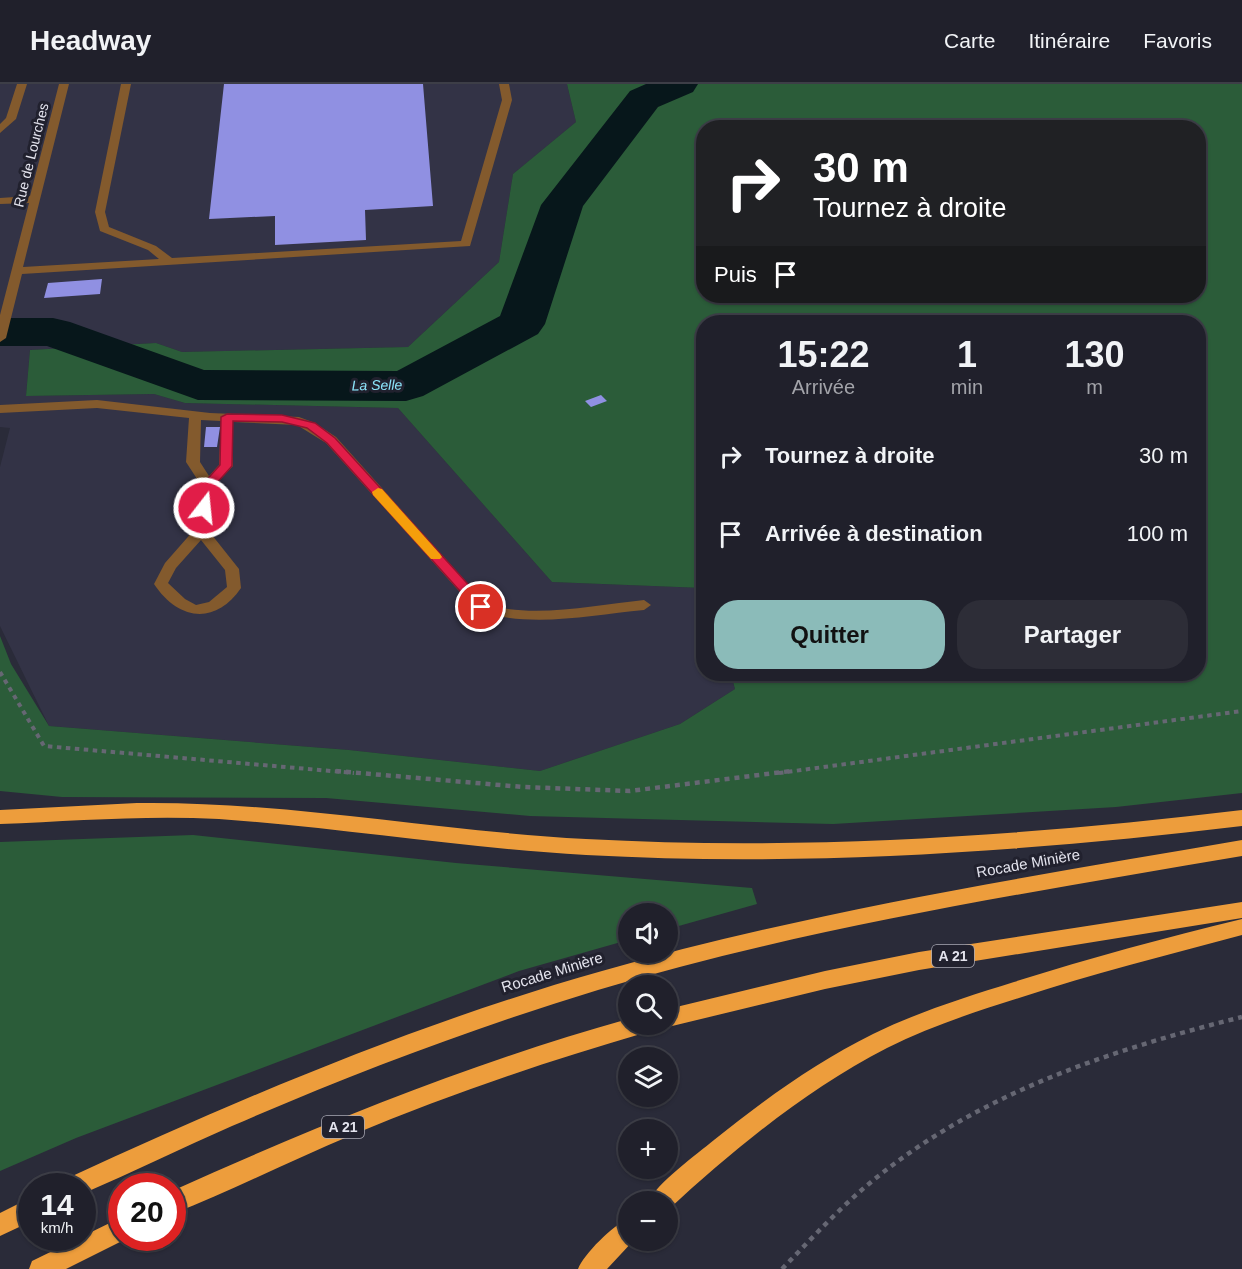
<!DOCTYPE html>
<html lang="fr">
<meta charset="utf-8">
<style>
body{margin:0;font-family:Helvetica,sans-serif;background:#2d2d37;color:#f1f3f6;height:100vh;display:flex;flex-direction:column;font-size:22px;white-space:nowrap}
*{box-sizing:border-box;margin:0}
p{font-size:20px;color:#a2a3a9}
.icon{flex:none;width:33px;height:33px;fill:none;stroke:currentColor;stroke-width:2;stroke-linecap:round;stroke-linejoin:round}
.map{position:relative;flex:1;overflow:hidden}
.drawer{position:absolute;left:696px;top:231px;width:510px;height:366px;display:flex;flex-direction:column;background:#20202b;border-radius:24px;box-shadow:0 2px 4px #0004,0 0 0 2px #3d3e47}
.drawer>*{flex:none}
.hud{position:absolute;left:696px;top:36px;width:510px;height:183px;border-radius:24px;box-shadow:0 2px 4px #0004,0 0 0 2px #3d3e47;background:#202124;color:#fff;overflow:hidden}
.tools{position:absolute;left:618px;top:819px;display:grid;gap:12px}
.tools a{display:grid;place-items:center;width:60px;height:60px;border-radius:50%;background:#20202b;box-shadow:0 2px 4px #0004,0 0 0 2px #3d3e47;font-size:30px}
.speed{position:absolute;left:18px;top:1089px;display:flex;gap:12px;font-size:30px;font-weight:700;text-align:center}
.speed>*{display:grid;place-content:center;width:78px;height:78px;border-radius:50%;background:#20202b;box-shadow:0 2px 4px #0004,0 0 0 2px #3d3e47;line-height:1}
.speed small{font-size:15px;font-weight:400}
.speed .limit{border:9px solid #d22;background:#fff;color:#111}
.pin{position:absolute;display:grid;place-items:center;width:51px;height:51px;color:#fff;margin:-26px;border:3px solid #fff;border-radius:50%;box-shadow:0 2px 6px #0007}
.me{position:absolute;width:66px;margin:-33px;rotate:16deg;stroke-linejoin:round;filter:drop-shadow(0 0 4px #0008)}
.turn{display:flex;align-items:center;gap:21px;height:126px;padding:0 18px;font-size:27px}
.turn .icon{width:78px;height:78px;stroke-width:2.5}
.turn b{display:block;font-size:42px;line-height:51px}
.then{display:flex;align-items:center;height:57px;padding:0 18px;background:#0003;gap:12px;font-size:22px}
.eta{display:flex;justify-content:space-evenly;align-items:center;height:102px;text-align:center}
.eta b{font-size:36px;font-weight:800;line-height:42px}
.action{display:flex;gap:12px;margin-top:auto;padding:12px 18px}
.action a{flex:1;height:69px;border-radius:24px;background:#8bbbb9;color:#111;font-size:24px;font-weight:800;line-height:69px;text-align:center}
.action a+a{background:#2d2d37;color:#f1f3f6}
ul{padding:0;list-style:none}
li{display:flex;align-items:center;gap:18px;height:78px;padding:0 18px}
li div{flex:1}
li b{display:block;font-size:22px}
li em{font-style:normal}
header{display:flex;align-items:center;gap:36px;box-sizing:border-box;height:84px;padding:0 30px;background:#20202b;border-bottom:2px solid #3d3e47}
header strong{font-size:28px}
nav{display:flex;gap:33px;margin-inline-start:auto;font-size:21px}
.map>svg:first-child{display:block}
</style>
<header>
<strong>Headway</strong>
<nav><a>Carte</a><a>Itinéraire</a><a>Favoris</a></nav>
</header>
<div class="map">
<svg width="1242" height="1185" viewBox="0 0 1242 1185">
<rect width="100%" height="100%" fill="#2a2b39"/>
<!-- built -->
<path fill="#333346" d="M0 0H567L576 38 513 90 499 178 408 263 182 268 156 259 30 266 26 312 154 310 185 319 398 324 552 498 703 504 704 590H731L735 605 680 640 540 687 349 666 49 642 0 542V383L10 344 0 343Z"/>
<!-- green -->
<path fill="#2b5c39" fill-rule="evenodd" d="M567 0H1242V709L1116 723 833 740 530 732 326 714 62 713 0 707V552L11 580 49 642 349 666 540 687 680 640 735 605 731 590H1198V238H704L703 504 552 498 398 324 185 319 154 310 26 312 30 266 156 259 182 268 408 263 499 178 513 90 576 38ZM704 44H1198V212H704Z
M193 751 456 779 752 804 757 820 668 845V830H628V856L519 887 76 1054 0 1087V758Z"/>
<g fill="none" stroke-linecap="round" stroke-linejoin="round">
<!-- river -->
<path fill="#07171b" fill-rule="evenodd" d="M646 0H698L693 8 658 23 583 122 545 240 538 250 423 312 406 317 198 316 47 262H0V234H53L70 238 204 286 397 287 500 232 541 121 630 7Z"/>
</g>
<!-- building -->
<path fill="#9090e2" d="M224 0H423L433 122 365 126 366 156 275 161V132L209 135Z
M102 195 100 210 44 214 48 199Z
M601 311 607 317 591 323 585 317Z
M206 343H220L217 363H204Z"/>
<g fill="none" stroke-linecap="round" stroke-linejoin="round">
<!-- path-far1 -->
<path stroke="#666773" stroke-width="4" stroke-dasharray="4.5 4.5" stroke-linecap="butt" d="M0 588 44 662 354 689
M779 689 1242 627"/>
<!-- path -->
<path stroke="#666773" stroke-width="4.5" stroke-dasharray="5 5" stroke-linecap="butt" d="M336 687 523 703 630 707 791 687
M782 1185C814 1152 845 1118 881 1090 986 1007 1114 965 1242 933"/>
<!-- minor -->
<path fill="#835a2d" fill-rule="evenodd" d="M17 0H27L16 35 0 49V40L6 34Z
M59 0H69L23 183 159 175 148 166 100 147 95 128 121 0H131L105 128 109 143 156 162 172 174 461 157 502 16 499 0H509L512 16 470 162 22 190 6 254 0 258V231L29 119 0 120V114L30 112Z
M97 316 210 329 299 333 315 339 336 353 486 520C531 535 597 521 644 516L651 521 644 526C590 531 529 545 476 526L326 359 297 341 233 338V382L214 402 208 446 239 485 241 504C215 542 178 536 154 500L165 479 194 446 201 401 186 378 189 334 97 324 0 329V321ZM201 336 221 337 219 381 209 392 200 378ZM201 456 225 486 227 503 209 518 196 521 185 515 168 499 176 484Z"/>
<!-- highway -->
<path fill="#ed9d3c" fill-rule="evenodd" d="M137 719C287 717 436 747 586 755 806 767 1024 752 1242 726V742C1024 768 806 783 586 771 463 764 342 744 219 735 146 731 73 737 0 740V726Z
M1242 756V772C1026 809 808 843 598 906 473 944 352 990 232 1042 182 1064 133 1088 82 1110V1102H64L68 1094C241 1014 418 939 602 887 812 827 1027 793 1242 756Z
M1242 818V834L919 886 825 905 668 943 660 940H668V925L825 887 919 868Z
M1242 835V851C1167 871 1092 890 1019 914 974 928 929 943 887 964 806 1006 735 1064 668 1126V1118H648C657 1099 697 1070 714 1056 764 1016 816 978 873 950 918 928 966 913 1014 898 1089 874 1165 854 1242 835Z
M628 935V940H655L652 947 644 949C545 978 447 1011 352 1051 292 1076 233 1106 172 1130V1107C321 1040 471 979 628 935Z
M32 1113V1137L0 1152V1129Z
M122 1133V1154H128L66 1185H29L32 1177Z
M628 1135V1156H634L607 1185H578C584 1170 613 1141 628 1135Z"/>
</g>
<!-- route -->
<path fill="#e11d48" stroke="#92132f" stroke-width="1.5" d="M227 330 282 331 315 339 335 354 486 520 488 523 486 526H477L327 359 307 344 282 338 233 337 232 382 214 402 209 427H200L198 424 202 401 220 381 221 333Z"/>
<!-- slow -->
<path fill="#f59e0b" d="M378 404 382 405 440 470 442 473 440 475H431L373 411 372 408Z"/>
<g text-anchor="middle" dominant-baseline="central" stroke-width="6" stroke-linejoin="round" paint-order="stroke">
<!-- far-street labels -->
<g font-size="14" fill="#e3e3ed" stroke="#21212e">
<text transform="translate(31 71) rotate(-76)">Rue de Lourches</text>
</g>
<!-- far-water labels -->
<g font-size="14" font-style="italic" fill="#8ce4fa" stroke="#21212e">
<text transform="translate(377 301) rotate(-1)">La Selle</text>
</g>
<!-- shield labels -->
<g fill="#21212e" stroke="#a9a9b4" stroke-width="1.5">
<rect x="932" y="861" width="42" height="22" rx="4.5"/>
<rect x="322" y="1032" width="42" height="22" rx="4.5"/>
</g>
<g font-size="14" font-weight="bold" fill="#e3e3ed">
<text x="953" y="872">A 21</text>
<text x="343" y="1043">A 21</text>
</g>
<!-- street labels -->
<g font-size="15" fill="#e3e3ed" stroke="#21212e">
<text transform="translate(1028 779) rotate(-10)">Rocade Minière</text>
<text transform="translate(552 888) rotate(-17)">Rocade Minière</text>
</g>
</g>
</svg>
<div class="tools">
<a><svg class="icon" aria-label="sound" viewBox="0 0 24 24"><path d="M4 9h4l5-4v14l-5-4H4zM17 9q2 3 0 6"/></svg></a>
<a><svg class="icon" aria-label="search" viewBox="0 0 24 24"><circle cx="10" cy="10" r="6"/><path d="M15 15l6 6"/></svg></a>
<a><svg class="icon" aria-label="layers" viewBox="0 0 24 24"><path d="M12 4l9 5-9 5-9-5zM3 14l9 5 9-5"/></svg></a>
<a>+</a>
<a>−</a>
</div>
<div class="speed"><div>14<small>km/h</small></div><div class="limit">20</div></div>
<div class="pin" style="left:481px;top:523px;background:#d93025"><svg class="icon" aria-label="arrive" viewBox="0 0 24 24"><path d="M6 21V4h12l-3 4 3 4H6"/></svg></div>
<svg class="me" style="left:204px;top:424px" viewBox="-20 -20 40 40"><circle r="17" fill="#e11d48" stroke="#fff" stroke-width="3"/><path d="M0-11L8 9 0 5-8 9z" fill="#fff"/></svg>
<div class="hud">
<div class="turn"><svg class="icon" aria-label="right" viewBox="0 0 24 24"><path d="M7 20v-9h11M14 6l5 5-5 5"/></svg><div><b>30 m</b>Tournez à droite</div></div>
<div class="then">Puis<svg class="icon" aria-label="arrive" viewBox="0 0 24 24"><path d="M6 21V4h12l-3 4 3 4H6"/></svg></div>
</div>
<section class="drawer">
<div class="eta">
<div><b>15:22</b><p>Arrivée</p></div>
<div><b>1</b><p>min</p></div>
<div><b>130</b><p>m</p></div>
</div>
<ul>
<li><svg class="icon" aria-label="right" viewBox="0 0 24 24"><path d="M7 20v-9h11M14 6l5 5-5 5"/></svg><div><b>Tournez à droite</b></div><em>30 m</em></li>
<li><svg class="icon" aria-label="arrive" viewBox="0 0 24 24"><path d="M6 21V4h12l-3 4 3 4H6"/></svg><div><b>Arrivée à destination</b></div><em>100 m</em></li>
</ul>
<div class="action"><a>Quitter</a><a>Partager</a></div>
</section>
</div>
